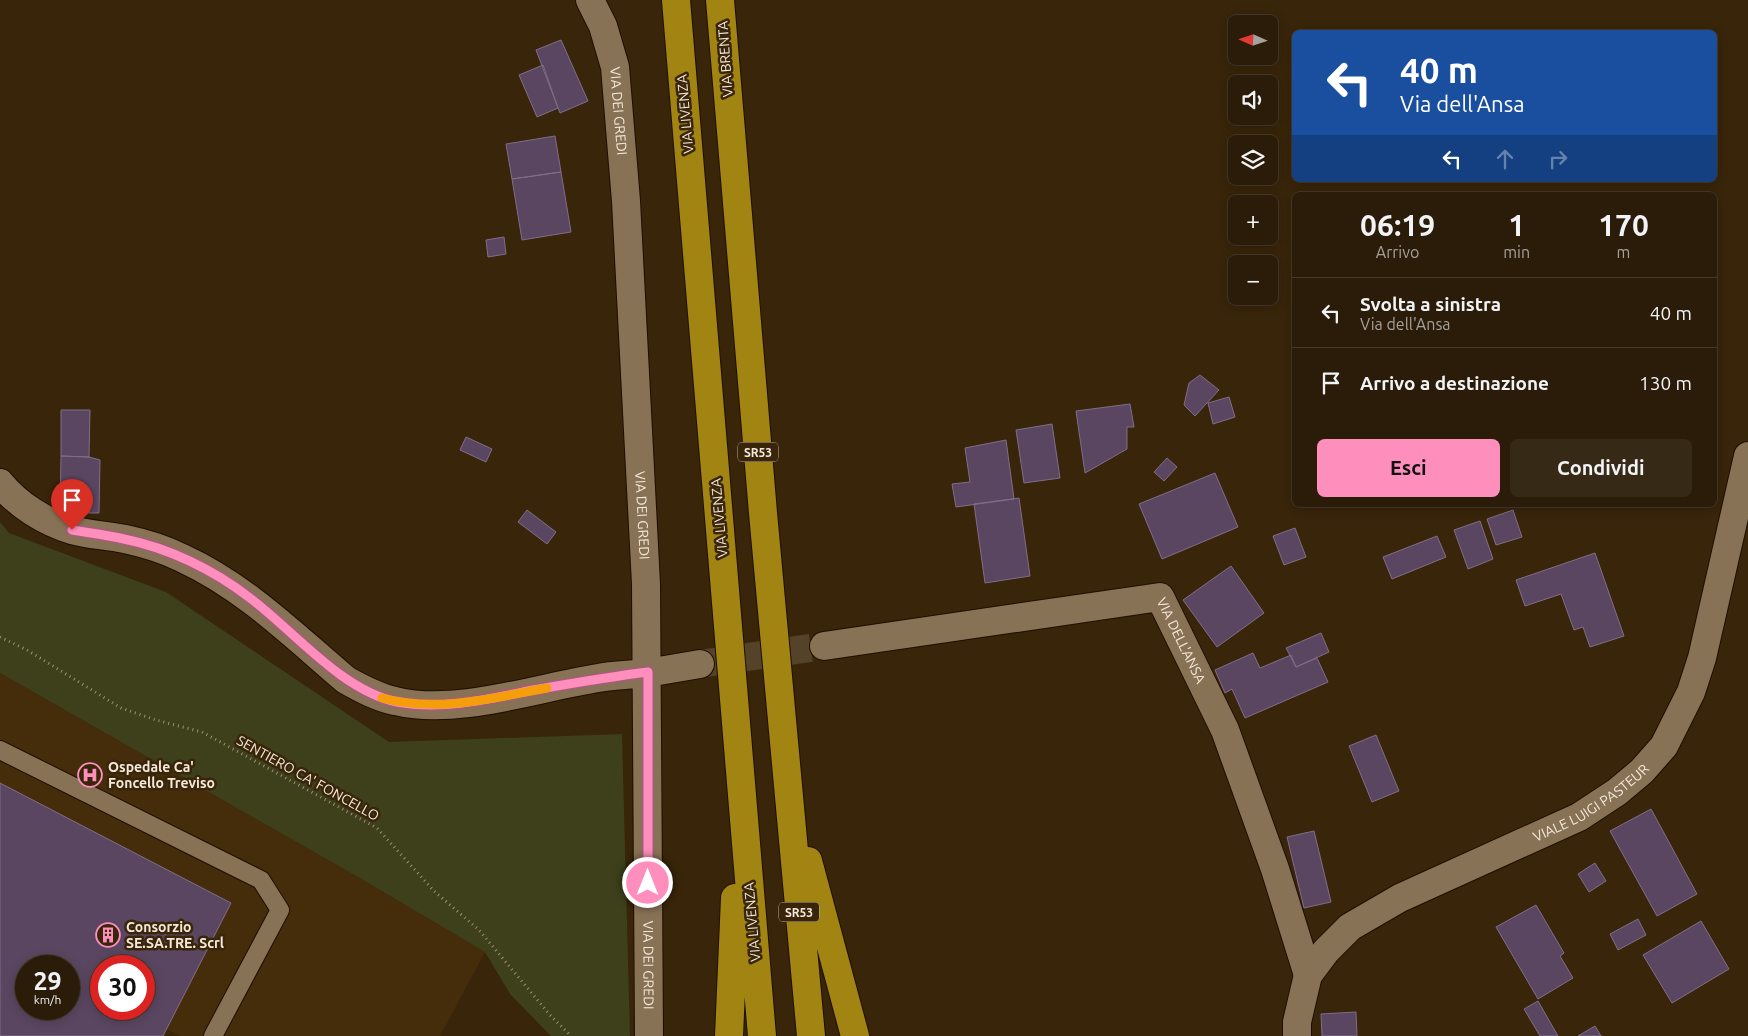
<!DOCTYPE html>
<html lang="it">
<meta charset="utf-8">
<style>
body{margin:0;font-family:Ubuntu,sans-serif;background:#362916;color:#f1f3f6;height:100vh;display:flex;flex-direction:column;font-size:19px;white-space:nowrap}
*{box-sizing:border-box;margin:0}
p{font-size:16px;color:#a5a19c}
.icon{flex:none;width:28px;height:28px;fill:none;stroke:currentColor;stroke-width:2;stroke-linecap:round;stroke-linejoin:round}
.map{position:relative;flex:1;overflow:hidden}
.panel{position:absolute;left:1292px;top:192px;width:425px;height:315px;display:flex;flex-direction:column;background:#2a1c08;border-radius:8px;box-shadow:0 2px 12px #0003,0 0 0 1px #463a29}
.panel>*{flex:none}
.hud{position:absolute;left:1292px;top:30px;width:425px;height:152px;border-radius:8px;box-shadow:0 2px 12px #0003,0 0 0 1px #463a29;background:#1a4fa0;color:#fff;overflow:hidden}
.needle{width:32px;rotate:273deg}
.fabs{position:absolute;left:1228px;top:15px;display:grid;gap:10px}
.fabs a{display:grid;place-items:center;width:50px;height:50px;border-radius:8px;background:#2a1c08;box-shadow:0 2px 12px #0003,0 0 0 1px #463a29;font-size:25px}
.speed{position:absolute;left:15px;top:955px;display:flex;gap:10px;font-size:25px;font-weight:700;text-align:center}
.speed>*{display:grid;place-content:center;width:65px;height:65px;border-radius:50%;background:#2a1c08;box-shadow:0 2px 12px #0003,0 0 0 1px #463a29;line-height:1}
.speed small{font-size:12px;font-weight:400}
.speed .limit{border:8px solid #d22;background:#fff;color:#111}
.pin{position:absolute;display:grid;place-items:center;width:42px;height:42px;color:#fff;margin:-51px -21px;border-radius:50% 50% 50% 0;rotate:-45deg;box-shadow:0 0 5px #0007}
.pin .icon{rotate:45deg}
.me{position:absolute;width:55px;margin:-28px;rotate:0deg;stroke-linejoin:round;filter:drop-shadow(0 0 4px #0008)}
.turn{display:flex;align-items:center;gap:18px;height:105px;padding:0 25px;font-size:22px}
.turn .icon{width:65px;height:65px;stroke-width:2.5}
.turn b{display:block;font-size:35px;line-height:42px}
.lanes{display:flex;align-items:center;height:48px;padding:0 25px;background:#0003;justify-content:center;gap:25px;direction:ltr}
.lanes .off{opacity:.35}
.eta{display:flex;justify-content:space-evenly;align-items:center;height:85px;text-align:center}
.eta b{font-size:30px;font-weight:700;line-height:35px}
.cta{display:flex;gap:10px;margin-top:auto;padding:10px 25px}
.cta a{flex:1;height:58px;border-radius:8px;background:#fe8ebb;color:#111;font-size:20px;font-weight:700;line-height:58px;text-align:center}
.cta a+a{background:#362916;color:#f1f3f6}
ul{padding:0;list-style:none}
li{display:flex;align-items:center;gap:15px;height:70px;padding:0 25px;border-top:1px solid #463a29}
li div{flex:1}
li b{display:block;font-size:19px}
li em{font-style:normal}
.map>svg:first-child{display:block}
</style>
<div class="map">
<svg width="1748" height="1036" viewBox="0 0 1748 1036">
<rect width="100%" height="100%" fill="#38250a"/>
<!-- built -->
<path fill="#452d0b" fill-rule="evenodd" d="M0 673 358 877 485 952 440 1036H180L167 1029 163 1036H0ZM26 966H69V1009H26ZM101 966H144V1009H101Z"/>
<!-- green -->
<path fill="#3d401a" d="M0 522 9 533 166 592 389 742 622 734 630 1036H551L510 994 485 952 358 877 0 673Z"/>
<!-- building -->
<path fill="#5a4660" stroke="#826d89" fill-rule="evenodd" d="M561 40 588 101 560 113 536 50Z
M543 65 558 108 537 117 519 75Z
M555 136 561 172 512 179 506 144Z
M561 172 571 232 522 240 512 179Z
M504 237 506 254 488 257 486 240Z
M1200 375 1219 390 1195 416 1184 405 1189 383Z
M1229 397 1235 417 1213 424 1208 403Z
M1130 404 1134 427H1127V449L1085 473 1076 411Z
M61 410H90L89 457 61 456Z
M1052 424 1060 478 1024 483 1016 430Z
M466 437 492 449 486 462 460 450Z
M1006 440 1014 499 956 507 952 484 970 482 965 448Z
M61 456 89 457 100 460 99 513H60Z
M1167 458 1177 467 1164 481 1154 472Z
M1215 473 1238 527 1162 559 1139 504Z
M1019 498 1030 576 985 583 974 504Z
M527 510 556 532 547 544 518 522Z
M1513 510 1522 537 1496 545 1487 519Z
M1480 521 1493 559 1468 569 1454 530Z
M1295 528 1306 557 1284 565 1273 536Z
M1437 536 1446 557 1392 579 1383 557Z
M1595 553 1624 636 1590 647 1583 627 1574 630 1561 594 1525 606 1516 580Z
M1231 566 1264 613 1217 647 1183 600Z
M1321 633 1329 652 1296 667 1286 648Z
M1253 653 1260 668 1291 655 1296 667 1317 658 1328 682 1245 718 1232 689 1225 693 1215 670Z
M1376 735 1399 791 1372 802 1349 746Z
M0 783 231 903 163 1036H0ZM26 966H69V1009H26ZM101 966H144V1009H101Z
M1651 809 1697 894 1657 916 1610 831Z
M1314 831 1331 902 1304 908 1287 837Z
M1595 863 1606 881 1589 892 1578 874Z
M1536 905 1564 953 1560 956 1573 978 1538 999 1496 927Z
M1638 919 1646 935 1618 950 1610 934Z
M1701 921 1729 969 1672 1003 1643 955Z
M1538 1001 1558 1036H1540L1524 1009Z
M1356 1012 1357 1036H1322L1321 1014Z
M1595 1026 1601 1036H1578Z"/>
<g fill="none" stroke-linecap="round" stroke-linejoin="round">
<!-- minor-tunnel -->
<path stroke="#544229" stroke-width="28" stroke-dasharray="28 14" stroke-linecap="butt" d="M700 664 824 646"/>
<!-- service casing -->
<g stroke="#1f0e00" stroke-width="20">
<path id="service" d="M0 750 261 880 280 910 213 1036"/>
</g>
<!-- minor casing -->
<g stroke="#1f0e00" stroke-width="30">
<g id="minor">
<path id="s1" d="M590 0 603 26 615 67 626 201 646 584 649 1036"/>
<path d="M0 483C18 505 45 522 72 530 89 535 107 535 125 539 144 543 164 549 182 558 245 587 293 635 346 680 362 689 377 697 395 701 456 716 536 688 598 678 614 675 631 675 647 673 665 670 682 667 700 664"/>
<path id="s2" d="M824 646 1160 597 1225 730 1275 869 1308 975"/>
</g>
</g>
<!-- tertiary casing -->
<g stroke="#1f0e00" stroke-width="30">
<g id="tertiary">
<path id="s3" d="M1297 1036V1022L1308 975 1326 951 1350 927 1400 898 1579 817 1617 792 1642 771 1664 746 1691 692 1702 658 1748 456"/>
</g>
</g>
<!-- trunk casing -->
<g stroke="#1f0e00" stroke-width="30">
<path id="trunk" d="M676 0 762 1036
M720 0 763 513 811 1036
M808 861 855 1036
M729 1036 735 898"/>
</g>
<!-- path -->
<path stroke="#9e8e79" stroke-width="3" stroke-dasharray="1 4" stroke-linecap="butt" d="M0 637 27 650 121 708 156 720 202 732 377 828 434 891 479 930 550 1015 571 1036"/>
<!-- service -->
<use href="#service" stroke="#887256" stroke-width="18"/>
<!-- minor -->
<use href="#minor" stroke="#887256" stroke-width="28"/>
<!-- tertiary -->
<use href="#tertiary" stroke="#887256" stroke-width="28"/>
<!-- trunk -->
<use href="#trunk" stroke="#a28413" stroke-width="28"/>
</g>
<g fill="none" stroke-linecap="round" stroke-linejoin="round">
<!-- route casing -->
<g stroke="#a55c7a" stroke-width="12">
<path id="route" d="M72 530C90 533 107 535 124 539 169 548 214 570 250 598 294 631 342 691 397 702 441 710 485 700 528 691 568 684 607 677 648 672V883"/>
</g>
<!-- route -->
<use href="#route" stroke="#fe8ebb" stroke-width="9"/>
<!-- slow -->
<path stroke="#f59e0b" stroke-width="9" d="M382 698C437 713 493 698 547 688"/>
</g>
<!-- icons -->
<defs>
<g id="hospital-ring" transform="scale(1.25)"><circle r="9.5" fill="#38250a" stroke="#fe8ebb" stroke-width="1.5"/><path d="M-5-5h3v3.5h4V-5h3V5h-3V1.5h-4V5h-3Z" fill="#fe8ebb"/></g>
<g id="building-ring" transform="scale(1.25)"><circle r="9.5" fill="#38250a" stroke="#fe8ebb" stroke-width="1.5"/><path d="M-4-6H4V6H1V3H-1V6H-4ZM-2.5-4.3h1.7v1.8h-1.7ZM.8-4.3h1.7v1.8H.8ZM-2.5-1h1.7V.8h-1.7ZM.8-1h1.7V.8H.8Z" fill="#fe8ebb"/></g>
</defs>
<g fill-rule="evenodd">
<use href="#hospital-ring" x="90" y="775"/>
<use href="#building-ring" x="108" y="935"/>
</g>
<g text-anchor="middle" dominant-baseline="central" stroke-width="5" stroke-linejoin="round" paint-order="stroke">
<!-- shield labels -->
<g fill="#38250a" stroke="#bcae9b" stroke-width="1">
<rect x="738" y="442.5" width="40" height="19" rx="4"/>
<rect x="779" y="902.5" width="40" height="19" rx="4"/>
</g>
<g font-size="12" font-weight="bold" fill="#f5e8d9">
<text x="758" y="452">SR53</text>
<text x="799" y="912">SR53</text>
</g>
<!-- street labels -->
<g font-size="14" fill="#f5e8d9" stroke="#38250a">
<text transform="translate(725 59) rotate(-94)">VIA BRENTA</text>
<text stroke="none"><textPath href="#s1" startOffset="116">VIA DEI GREDI</textPath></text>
<text transform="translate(685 114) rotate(-95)">VIA LIVENZA</text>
<text stroke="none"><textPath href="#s1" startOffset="521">VIA DEI GREDI</textPath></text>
<text transform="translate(719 518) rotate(-95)">VIA LIVENZA</text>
<text stroke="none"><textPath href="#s2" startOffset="388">VIA DELL'ANSA</textPath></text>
<text transform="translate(308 778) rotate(29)">SENTIERO CA' FONCELLO</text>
<text stroke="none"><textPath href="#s3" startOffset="398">VIALE LUIGI PASTEUR</textPath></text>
<text transform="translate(752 922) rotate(-95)">VIA LIVENZA</text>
<text stroke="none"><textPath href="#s1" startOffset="971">VIA DEI GREDI</textPath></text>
</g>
<!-- poi labels -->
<g font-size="14" font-weight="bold" fill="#f5e8d9" stroke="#38250a" text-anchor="start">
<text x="108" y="767">Ospedale Ca'<tspan x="108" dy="16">Foncello Treviso</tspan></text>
<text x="126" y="927">Consorzio<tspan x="126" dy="16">SE.SA.TRE. Scrl</tspan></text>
</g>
</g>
</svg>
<div class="fabs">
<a><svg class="needle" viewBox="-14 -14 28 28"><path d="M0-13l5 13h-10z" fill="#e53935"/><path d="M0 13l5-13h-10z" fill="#a5a19c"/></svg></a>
<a><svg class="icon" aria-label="sound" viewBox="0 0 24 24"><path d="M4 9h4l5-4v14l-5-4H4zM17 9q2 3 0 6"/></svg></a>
<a><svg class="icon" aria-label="layers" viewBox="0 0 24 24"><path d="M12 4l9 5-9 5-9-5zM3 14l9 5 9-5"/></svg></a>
<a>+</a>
<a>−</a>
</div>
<div class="speed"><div>29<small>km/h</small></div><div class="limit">30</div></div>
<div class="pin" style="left:72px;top:530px;background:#d93025"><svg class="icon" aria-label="arrive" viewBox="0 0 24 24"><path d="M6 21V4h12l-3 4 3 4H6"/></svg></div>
<svg class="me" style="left:648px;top:883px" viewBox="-20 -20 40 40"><circle r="17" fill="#fe8ebb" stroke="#fff" stroke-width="3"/><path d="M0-11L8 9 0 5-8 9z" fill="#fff"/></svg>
<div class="hud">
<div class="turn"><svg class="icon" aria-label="left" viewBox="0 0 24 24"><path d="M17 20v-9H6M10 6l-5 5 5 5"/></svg><div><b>40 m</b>Via dell'Ansa</div></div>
<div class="lanes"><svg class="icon" aria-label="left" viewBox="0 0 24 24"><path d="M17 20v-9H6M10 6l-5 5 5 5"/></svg><svg class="icon off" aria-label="ahead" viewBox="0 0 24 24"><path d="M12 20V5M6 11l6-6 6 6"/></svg><svg class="icon off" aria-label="right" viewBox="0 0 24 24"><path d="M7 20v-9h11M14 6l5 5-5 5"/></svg></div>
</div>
<section class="panel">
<div class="eta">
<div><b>06:19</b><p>Arrivo</p></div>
<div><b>1</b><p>min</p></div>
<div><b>170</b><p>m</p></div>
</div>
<ul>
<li><svg class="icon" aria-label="left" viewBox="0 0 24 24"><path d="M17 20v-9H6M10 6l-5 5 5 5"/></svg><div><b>Svolta a sinistra</b><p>Via dell'Ansa</p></div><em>40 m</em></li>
<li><svg class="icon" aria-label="arrive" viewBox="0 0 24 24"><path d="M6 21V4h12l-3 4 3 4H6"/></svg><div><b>Arrivo a destinazione</b></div><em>130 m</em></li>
</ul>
<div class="cta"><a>Esci</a><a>Condividi</a></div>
</section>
</div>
